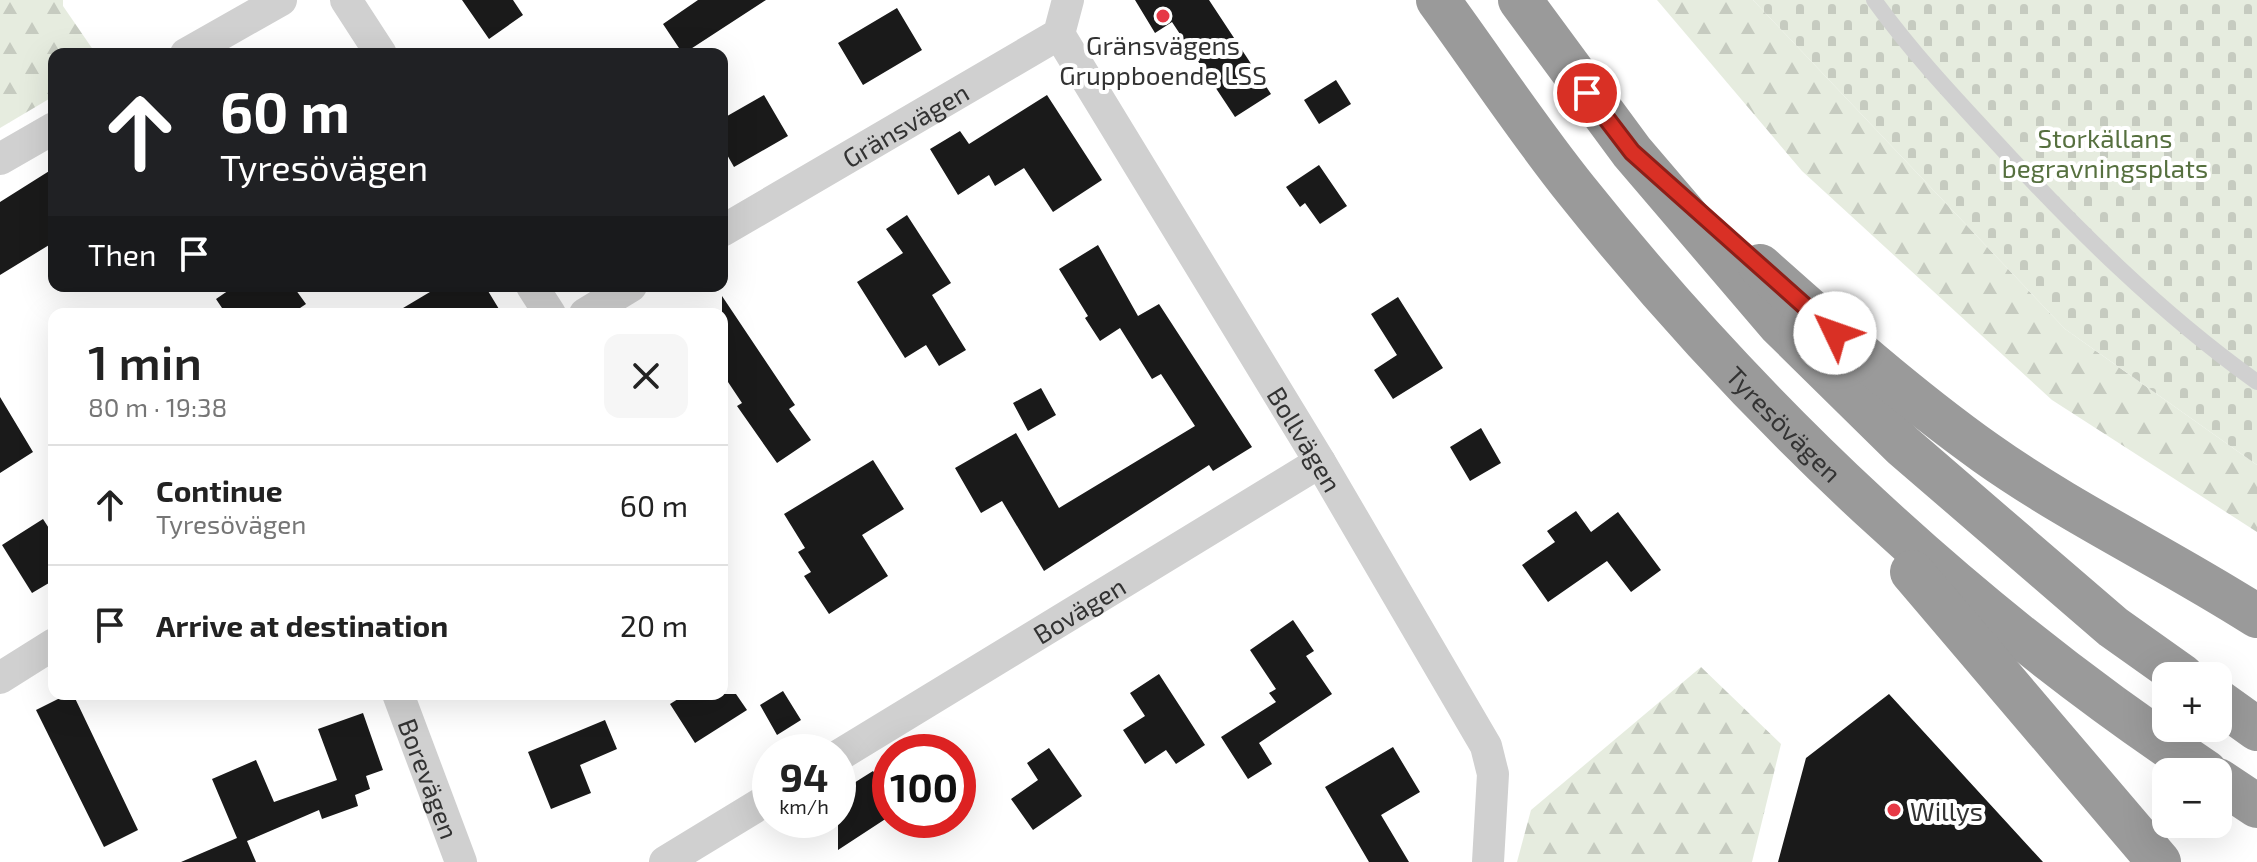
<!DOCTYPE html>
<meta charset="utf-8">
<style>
body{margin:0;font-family:"Exo 2",sans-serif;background:#f6f6f6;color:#222;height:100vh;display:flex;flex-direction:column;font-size:30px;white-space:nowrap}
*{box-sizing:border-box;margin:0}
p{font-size:26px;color:#767676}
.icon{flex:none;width:44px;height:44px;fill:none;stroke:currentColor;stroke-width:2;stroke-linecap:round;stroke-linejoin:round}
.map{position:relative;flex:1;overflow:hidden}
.sheet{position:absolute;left:48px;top:308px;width:680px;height:392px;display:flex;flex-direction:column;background:#fff;border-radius:16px;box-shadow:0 8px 32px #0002}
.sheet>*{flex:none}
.guide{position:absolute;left:48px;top:48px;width:680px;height:244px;border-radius:16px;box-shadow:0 8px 32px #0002;background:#202124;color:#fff;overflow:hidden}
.buttons{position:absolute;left:2152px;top:662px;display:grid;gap:16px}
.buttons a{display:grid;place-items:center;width:80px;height:80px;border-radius:16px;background:#fff;box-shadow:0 8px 32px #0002;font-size:40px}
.speed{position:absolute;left:752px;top:734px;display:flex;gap:16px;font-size:40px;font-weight:700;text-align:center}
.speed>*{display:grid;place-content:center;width:104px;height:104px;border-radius:50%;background:#fff;box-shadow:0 8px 32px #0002;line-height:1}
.speed small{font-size:20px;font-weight:400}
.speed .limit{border:12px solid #d22;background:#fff;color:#111}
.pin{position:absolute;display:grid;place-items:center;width:68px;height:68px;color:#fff;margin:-34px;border:4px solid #fff;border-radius:50%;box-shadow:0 2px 8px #0007}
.me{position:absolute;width:88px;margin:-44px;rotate:312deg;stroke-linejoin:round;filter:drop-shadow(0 0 6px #0008)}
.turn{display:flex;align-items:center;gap:28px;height:168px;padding:0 40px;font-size:36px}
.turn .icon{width:104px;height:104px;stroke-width:2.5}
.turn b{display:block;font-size:56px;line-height:68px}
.then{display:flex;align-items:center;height:76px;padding:0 40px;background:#0003;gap:16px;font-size:30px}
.round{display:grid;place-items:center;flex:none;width:84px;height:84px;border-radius:16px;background:#f6f6f6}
.head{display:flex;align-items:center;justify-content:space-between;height:136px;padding:0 40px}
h1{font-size:48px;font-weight:600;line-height:60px}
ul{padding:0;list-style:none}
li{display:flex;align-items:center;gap:24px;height:120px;padding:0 40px;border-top:2px solid #e0e0e0}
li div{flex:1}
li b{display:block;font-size:30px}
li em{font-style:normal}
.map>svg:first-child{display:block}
</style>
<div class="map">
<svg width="2257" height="862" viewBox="0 0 2257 862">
<defs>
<pattern id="forest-firs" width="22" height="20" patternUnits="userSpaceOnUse" patternTransform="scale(2)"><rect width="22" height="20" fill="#e6ecdf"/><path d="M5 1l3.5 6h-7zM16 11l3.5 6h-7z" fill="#c6cbc0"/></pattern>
<pattern id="cemetery-stones" width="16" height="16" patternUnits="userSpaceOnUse" patternTransform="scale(2)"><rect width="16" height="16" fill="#e6ecdf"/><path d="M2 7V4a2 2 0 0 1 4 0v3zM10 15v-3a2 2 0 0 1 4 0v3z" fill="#c6cbc0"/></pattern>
</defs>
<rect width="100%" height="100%" fill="#fff"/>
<!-- forest -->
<path fill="url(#forest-firs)" d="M0 0H63V6L96 54H54V96L0 128Z
M1657 0H1753L2065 329 2257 465V532L2052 400 1802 171Z
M1701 667 1781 744 1752 862H1517L1531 810Z"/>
<!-- cemetery -->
<path fill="url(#cemetery-stones)" d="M1753 0H2257V465L2065 329Z"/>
<!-- building -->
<path fill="#1a1a1a" d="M462 0H513L523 15 489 39Z
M698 0H766L683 54 663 24Z
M1135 0H1209L1271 94 1235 117 1172 22 1155 33Z
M897 8 922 50 863 85 838 43Z
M1336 80 1351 104 1319 124 1304 100Z
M764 95 788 136 734 167 722 146V119Z
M1047 95 1102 180 1053 212 1024 168 995 186 989 175 958 195 930 149 960 131 969 144Z
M1319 165 1347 206 1320 224 1305 203 1300 207 1286 187Z
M54 168V242L0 275V202Z
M907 215 951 283 932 295 966 350 939 366 926 345 905 358 857 282 903 253 886 229Z
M1098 245 1138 316 1159 304 1252 447 1213 471 1209 465 1044 571 1002 501 981 513 955 468 1016 433 1059 508 1195 426 1161 374 1152 379 1120 328 1100 341 1085 318 1088 316 1059 269Z
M235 286H293L306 304 291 314H226L216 299Z
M440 286H485L502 314H393Z
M722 296 795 405 789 409 811 440 777 463 737 406 742 403 722 373Z
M1398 297 1443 368 1393 399 1374 370 1397 355 1371 314Z
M1041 388 1056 415 1028 431 1013 403Z
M0 397 33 452 0 473Z
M1481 428 1501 463 1470 481 1450 447Z
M873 460 904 509 862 535 888 576 829 614 804 576 811 572 798 552 805 548 784 514Z
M1576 511 1591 532 1618 512 1661 570 1631 592 1607 561 1548 602 1522 565 1555 542 1547 531Z
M43 519 54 536V580L32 593 2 545Z
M1293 620 1314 651 1306 656 1332 694 1259 743 1272 764 1248 779 1221 737 1276 702 1269 693 1276 689 1250 650Z
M1159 674 1205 745 1176 764 1166 750 1145 764 1123 730 1145 716 1130 693Z
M783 691 801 720 777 735 760 705Z
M68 694H73L138 830 104 847 36 710Z
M686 694H736L747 710 695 743 670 704Z
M1889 694 2043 862H1778L1806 758Z
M363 713 383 770 366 776 370 789 355 795 358 806 322 819 319 810 247 841 256 862H181L237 838 212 779 256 760 274 802 337 780 318 729Z
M605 720 617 749 580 765 591 793 551 809 528 752Z
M1393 747 1420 792 1381 815 1409 862H1369L1325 787Z
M1049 748 1082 796 1033 830 1011 799 1038 780 1027 763Z
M873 771 879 780 890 773V816L838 850V793Z"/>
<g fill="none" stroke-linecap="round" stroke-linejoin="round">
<!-- lane -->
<path stroke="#d0d0d0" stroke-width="16" d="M1874 0C1910 50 1951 94 1993 139 2073 226 2160 313 2257 382"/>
<!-- street -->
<g stroke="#d0d0d0" stroke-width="32">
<path d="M346 0 381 54"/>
<path id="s1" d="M1059 34 1320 462 1486 746 1493 774 1488 862"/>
<path d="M186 54 281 0"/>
<path d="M0 159 54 128"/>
<path id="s2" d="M722 231 1059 34 1068 0"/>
<path d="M532 286 550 314"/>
<path d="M585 314 631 286"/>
<path d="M0 678 54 644"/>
<path id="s3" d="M398 694 461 862"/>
<path id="s4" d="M838 756 1320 462"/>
<path d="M665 862 770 798"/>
</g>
<!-- highway -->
<g stroke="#9a9a9a" stroke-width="44">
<path id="s5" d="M1438 0C1484 63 1528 130 1577 191 1755 414 1968 614 2206 772"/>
<path d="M1520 0 1632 152 1779 324 1903 446 2113 627 2182 676"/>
<path d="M1760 266C1833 331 1906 396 1986 453 2072 514 2168 559 2257 616"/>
<path d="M1912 572 2159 862"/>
<path d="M2218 701 2257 729"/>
<path d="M2218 780 2257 806"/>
</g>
</g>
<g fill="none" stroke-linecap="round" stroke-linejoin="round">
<!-- route casing -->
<g stroke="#8d1f18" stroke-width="20">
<path id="route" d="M1587 93 1632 152 1835 333"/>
</g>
<!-- route -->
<use href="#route" stroke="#d93025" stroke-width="14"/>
</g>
<!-- markers -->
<g fill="#e63946" stroke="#fff" stroke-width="3">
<circle cx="1163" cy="16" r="8"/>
<circle cx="1894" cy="810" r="8"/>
</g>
<g text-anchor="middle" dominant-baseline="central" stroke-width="8" stroke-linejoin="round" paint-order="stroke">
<!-- poi labels -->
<g font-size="26" fill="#333" stroke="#fff">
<text x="1163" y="44">Gränsvägens<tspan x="1163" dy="30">Gruppboende LSS</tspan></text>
<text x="1910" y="810" text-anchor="start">Willys</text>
</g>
<!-- street labels -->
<g font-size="26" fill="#333" stroke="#fff">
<text stroke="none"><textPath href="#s2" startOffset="212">Gränsvägen</textPath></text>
<text stroke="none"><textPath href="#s5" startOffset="548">Tyresövägen</textPath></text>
<text stroke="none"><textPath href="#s1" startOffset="474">Bollvägen</textPath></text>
<text stroke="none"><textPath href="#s4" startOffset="282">Bovägen</textPath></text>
<text stroke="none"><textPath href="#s3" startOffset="90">Borevägen</textPath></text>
</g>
<!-- park labels -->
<g font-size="26" fill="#56703f" stroke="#fff">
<text x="2105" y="137">Storkällans<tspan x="2105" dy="30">begravningsplats</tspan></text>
</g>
</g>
</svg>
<div class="buttons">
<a>+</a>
<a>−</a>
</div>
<div class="speed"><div>94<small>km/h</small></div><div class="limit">100</div></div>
<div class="pin" style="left:1587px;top:93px;background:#d93025"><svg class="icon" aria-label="arrive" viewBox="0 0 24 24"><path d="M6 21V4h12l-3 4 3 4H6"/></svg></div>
<svg class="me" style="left:1835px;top:333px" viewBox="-20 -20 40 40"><circle r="19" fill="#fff"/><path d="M0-13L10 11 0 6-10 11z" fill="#d93025"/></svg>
<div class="guide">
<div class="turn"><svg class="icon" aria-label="ahead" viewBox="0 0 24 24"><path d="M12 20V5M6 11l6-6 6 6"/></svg><div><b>60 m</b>Tyresövägen</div></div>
<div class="then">Then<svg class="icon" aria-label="arrive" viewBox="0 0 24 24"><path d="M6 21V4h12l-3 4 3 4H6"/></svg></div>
</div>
<section class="sheet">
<div class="head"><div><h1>1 min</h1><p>80 m · 19:38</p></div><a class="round"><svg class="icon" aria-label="close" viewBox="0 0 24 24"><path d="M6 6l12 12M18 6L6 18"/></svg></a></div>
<ul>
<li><svg class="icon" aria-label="ahead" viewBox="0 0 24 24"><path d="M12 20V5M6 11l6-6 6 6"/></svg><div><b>Continue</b><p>Tyresövägen</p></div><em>60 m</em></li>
<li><svg class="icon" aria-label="arrive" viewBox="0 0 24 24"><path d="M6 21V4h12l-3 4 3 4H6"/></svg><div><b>Arrive at destination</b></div><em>20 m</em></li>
</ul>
</section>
</div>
